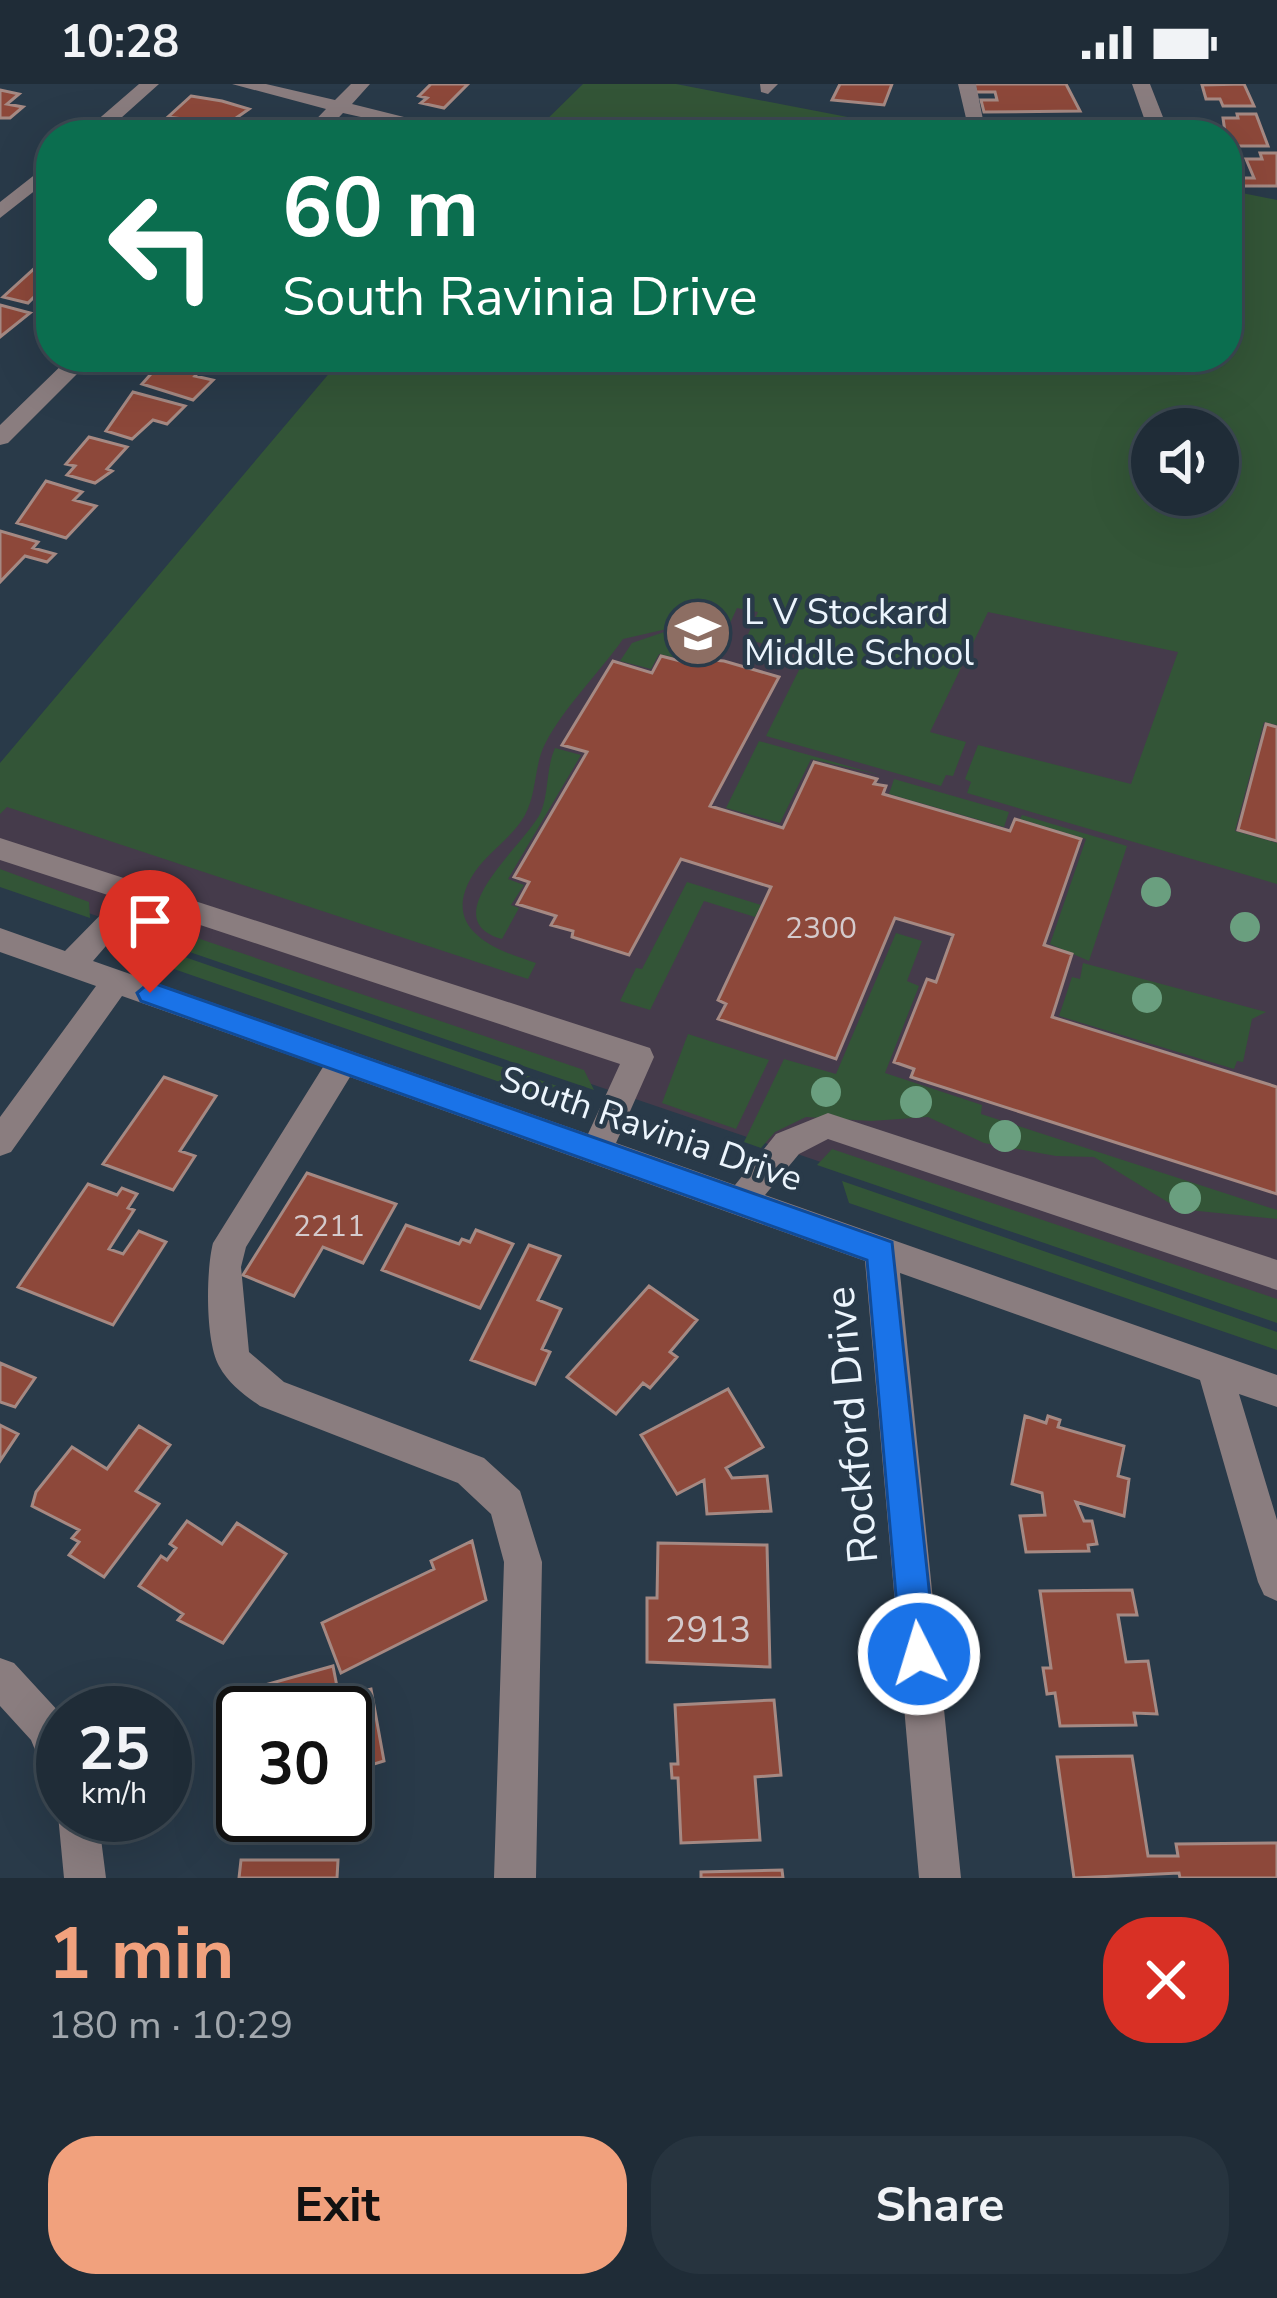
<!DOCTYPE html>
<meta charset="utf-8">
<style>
body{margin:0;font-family:"Nunito Sans",sans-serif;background:#27343f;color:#f1f3f6;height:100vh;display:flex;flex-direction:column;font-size:45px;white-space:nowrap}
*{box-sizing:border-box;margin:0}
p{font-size:39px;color:#a1a7ad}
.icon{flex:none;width:66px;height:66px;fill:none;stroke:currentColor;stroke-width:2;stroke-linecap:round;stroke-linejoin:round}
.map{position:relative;height:1794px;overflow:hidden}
.drawer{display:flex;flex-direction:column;background:#1f2c37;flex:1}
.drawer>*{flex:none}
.banner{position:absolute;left:36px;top:36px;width:1206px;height:252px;border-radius:48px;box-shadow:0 12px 48px #0002,0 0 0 3px #3c4852;background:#0b6e4f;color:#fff;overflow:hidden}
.controls{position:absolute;left:1131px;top:324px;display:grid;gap:24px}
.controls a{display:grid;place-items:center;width:108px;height:108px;border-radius:50%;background:#1f2c37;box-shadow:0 12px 48px #0002,0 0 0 3px #3c4852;font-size:60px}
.speed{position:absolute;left:36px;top:1602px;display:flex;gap:24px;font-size:60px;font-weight:700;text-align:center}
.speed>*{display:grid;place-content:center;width:156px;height:156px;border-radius:50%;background:#1f2c37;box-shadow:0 12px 48px #0002,0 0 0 3px #3c4852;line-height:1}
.speed small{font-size:30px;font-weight:400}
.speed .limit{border:6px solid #111;border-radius:18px;background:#fff;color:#111}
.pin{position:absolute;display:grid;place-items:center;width:102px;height:102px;color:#fff;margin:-123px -51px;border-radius:50% 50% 50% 0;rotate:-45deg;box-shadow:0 0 12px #0007}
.pin .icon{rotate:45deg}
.me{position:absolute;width:132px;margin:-66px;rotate:355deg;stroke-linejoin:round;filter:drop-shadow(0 0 9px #0008)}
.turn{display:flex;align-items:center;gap:42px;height:252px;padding:0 48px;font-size:54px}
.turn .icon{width:156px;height:156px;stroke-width:2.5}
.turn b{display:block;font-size:84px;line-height:102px}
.round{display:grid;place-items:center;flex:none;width:126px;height:126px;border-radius:48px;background:#27343f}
.summary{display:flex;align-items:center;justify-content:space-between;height:204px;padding:0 48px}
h1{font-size:72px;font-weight:700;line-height:90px;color:#f1a17d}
.cta{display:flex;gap:24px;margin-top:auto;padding:24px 48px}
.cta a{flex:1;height:138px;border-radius:48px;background:#f1a17d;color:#111;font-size:48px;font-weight:700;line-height:138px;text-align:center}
.cta a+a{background:#27343f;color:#f1f3f6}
.status{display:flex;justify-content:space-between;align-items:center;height:84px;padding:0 60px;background:#1f2c37;direction:ltr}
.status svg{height:33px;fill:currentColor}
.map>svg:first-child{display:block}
</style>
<div class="status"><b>10:28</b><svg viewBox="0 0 49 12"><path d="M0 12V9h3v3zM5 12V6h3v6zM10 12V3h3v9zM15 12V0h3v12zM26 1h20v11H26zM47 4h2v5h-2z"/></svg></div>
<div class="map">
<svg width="1277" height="1794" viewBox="0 0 1277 1794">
<rect width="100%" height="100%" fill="#293a49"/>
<!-- education -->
<path fill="#453b4b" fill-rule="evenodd" d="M1277 127V1233L0 799V687L1227 273ZM1152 345H1218V411H1152Z"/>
<!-- green -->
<path fill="#335537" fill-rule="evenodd" d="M583 0H676L941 51H531Z
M1227 106 1277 116V641L1264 638 1235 747 1277 759V800L967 709 971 698 965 695 978 661 1131 700 1178 568 988 528 930 648 966 658 953 692 946 691 941 702 766 652 806 572 746 555 758 528 737 524 726 548 693 539 623 555C599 589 564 623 545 660 534 681 537 709 525 731 511 756 484 770 471 794 441 847 498 867 536 879L528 895 7 723 0 730V679L343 273H1227ZM1152 345H1218V411H1152Z
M667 547 721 555 710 574 700 571 695 578 659 570 651 585 620 577 632 559Z
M759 657 880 691 811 675 780 739 726 724Z
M555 664 581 671 508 795 524 801 511 821 519 824 502 855C431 835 527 759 541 728 549 708 546 684 555 664Z
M894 695 1009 728 1004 743 889 710Z
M1022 731 1127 762 1089 877 1050 860 1086 755 1020 735Z
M0 785 89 818 90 834 0 803Z
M687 798 761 821 755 833 704 817 650 926 620 917 636 884 642 885Z
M159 841 584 986 594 1006 134 849Z
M896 849 922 857 907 897 919 902 885 989 982 1021 981 1030 1277 1126V1135L1179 1125 1094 1073 1056 1072 984 1059 928 1033 871 1037 806 1033 775 1048 761 1064 744 1058 784 975 836 990Z
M179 871 580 1010 563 1020 171 884Z
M1083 879 1266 928 1252 935 1243 978 1237 977 1234 985 1059 932 1072 893 1080 895Z
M688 950 769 976 736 1045 662 1019Z
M832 1065 1277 1215V1239L817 1081Z
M842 1097 1277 1248V1266L849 1119Z"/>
<!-- building -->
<path fill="#8d483a" stroke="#a58983" stroke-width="3" d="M431 0H468L444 24 421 19 427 14 419 12Z
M840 0H892L884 21 832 16Z
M973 0H1066L1080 27 984 28 981 16H997L995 8H976Z
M1244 0 1254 22H1223L1220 15H1206L1202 1Z
M0 6 19 10 7 20 23 23 10 34H0Z
M191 12 222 17 249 25 216 48 168 41 176 34 168 33Z
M1237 30H1256L1268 62H1227L1223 34H1238Z
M1077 36 1087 51 1045 49 1043 37Z
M1260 69H1277V102H1242L1239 94H1254L1246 75H1262Z
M36 183 51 187V209L46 214 36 211 28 219 3 213Z
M0 221 30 229 0 253Z
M166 273 209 277 195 292 213 296 193 316 142 300Z
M133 308 185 322 167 340 153 336 132 355 106 347Z
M89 353 127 363 107 385 112 387 95 399 67 391 75 382 66 380Z
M46 397 82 408 74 416 96 422 66 454 17 439Z
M0 447 38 458 33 464 55 470 47 478 25 472 0 498Z
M661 572 696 581 701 575 724 577 779 593 710 722 783 744 814 678 877 695 874 700 886 702 883 710 1010 747 1015 735 1081 755 1044 861 1072 870 1052 933 1277 1003V1110L911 993 914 985 894 978 927 895 936 898 953 851 895 834 836 975 718 935 726 920 718 916 771 803 681 775 629 871 572 853 573 847 551 841 556 832 517 820 529 798 514 793 587 668 562 661 613 577 652 589Z
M1266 640 1277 643V757L1238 746Z
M164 993 216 1012 180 1067 195 1072 173 1106 103 1080Z
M307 1089 396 1120 363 1179 323 1163 294 1212 243 1191Z
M88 1100 117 1111 122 1104 137 1110 128 1124 134 1126 109 1165 123 1170 139 1147 166 1158 113 1241 18 1203Z
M406 1141 459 1160 462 1155 470 1158 476 1146 513 1160 480 1224 382 1186Z
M529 1161 560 1172 538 1216 561 1225 542 1265 550 1268 535 1300 471 1276Z
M649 1202 697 1236 670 1268 677 1273 650 1304 643 1299 616 1330 567 1293Z
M0 1279 35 1294 15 1323 0 1318Z
M728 1305 763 1363 726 1384 732 1394 767 1392 771 1427 707 1430 704 1396 677 1410 641 1351Z
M1025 1332 1046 1339 1048 1332 1060 1336 1058 1343 1124 1362 1118 1392 1129 1395 1124 1432 1076 1418 1084 1437H1092L1097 1460 1088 1461 1089 1467 1026 1468 1020 1432 1045 1431 1042 1409 1012 1400Z
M0 1341 18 1350 0 1377Z
M139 1342 170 1361 136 1407 159 1420 104 1493 69 1471 79 1458 72 1454 79 1446 32 1422 36 1408 72 1363 107 1385Z
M187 1437 222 1460 237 1439 286 1470 223 1559 178 1536 183 1530 139 1502 161 1472 167 1476 176 1464 170 1460Z
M472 1457 486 1516 341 1589 322 1539 434 1485 431 1477Z
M658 1459 767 1461 770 1583 647 1578V1514H657Z
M1132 1506 1137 1531H1118L1126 1578 1148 1577 1157 1630 1134 1629 1136 1641 1060 1642 1055 1609 1047 1610 1043 1584H1051L1040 1507Z
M333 1582 339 1613 371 1605 384 1677 351 1687 354 1701 345 1704V1629H243L241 1731 225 1612Z
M774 1616 781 1691 755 1693 760 1756 681 1759 678 1694H672L671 1680H678L675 1621Z
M1132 1672 1148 1772H1178L1176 1760 1277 1759V1794H1180L1179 1789 1074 1794 1057 1673Z
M241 1776H338L337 1794H239Z
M782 1786 783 1794H701V1788Z"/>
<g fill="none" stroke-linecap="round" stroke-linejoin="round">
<!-- minor -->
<path fill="#8a7d7f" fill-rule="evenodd" d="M139 0H159L102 51H80Z
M232 0H266L335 16 351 0H370L352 20 476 51H441L343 29 322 51H301L326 25Z
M760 0H778L768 10 761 8Z
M958 0H976L986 51 969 47Z
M1132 0H1150L1170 51H1150Z
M51 78V94L0 134V118Z
M70 273H94L8 359 0 361V341Z
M0 754 650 964 654 973 616 1059 735 1101 776 1050 828 1029 1277 1176V1206L828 1055 799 1070 765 1111 1277 1291V1323L1239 1310 1277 1436V1517L1264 1511 1258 1498 1200 1296 900 1189 961 1794H919L865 1177 350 993 246 1163 241 1183 249 1268 284 1298 484 1374 520 1407 542 1478 536 1794H494L504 1478 491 1430 458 1399 260 1322C243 1310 229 1300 219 1282 205 1257 206 1186 213 1159L323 983 122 912 11 1068 0 1072V1033L96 902 0 868V844L65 867 117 814 0 776ZM155 826 620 980 588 1050 93 877 131 833Z
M0 1574 14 1579 60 1629 63 1706 49 1700 31 1656 0 1622Z
M63 1718V1731H98L106 1794H64L58 1731Z"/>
</g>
<!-- trees -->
<g fill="#6a9f7f">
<circle cx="1156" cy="808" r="15"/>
<circle cx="1245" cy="843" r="15"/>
<circle cx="1147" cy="914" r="15"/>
<circle cx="826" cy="1008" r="15"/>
<circle cx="916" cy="1018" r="16"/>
<circle cx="1005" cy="1052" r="16"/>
<circle cx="1185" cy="1114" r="16"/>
</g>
<!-- route -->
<path fill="#1a73e8" stroke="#114b97" stroke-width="3" d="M150 898 892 1158 936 1570 931 1583 919 1588 906 1583 901 1570 867 1176 141 917 137 909Z"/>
<!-- icons -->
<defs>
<g id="school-disc" transform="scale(3.45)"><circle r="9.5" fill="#8d6e63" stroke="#293a49"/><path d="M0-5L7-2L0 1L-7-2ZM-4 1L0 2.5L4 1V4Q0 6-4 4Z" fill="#fff"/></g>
</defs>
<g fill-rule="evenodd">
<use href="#school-disc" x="698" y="549"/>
</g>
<g text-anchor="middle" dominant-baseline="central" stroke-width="9" stroke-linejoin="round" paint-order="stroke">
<!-- number labels -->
<g font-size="30" fill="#d4cacc">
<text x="821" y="844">2300</text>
<text x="329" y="1142">2211</text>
</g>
<!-- poi labels -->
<g font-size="36" fill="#ecf5fd" stroke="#293a49" text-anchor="start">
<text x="744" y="528">L V Stockard<tspan x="744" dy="41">Middle School</tspan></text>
</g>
<!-- street labels -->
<g font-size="36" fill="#ecf5fd" stroke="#293a49">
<text transform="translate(651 1045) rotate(19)">South Ravinia Drive</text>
</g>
<!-- near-number labels -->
<g font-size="36" fill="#d4cacc">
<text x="708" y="1546">2913</text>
</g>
<!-- near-street labels -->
<g font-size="42" fill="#ecf5fd" stroke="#293a49">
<text transform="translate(852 1341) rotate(-95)">Rockford Drive</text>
</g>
</g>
</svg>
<div class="controls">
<a><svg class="icon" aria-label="sound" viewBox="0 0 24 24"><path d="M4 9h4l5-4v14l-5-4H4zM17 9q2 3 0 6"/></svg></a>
</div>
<div class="speed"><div>25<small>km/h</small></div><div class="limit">30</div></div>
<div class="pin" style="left:150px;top:909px;background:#d93025"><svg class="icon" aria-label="arrive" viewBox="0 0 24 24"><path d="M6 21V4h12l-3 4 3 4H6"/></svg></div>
<svg class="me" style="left:919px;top:1570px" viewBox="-20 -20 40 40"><circle r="17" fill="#1a73e8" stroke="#fff" stroke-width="3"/><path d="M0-11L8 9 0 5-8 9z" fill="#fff"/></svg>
<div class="banner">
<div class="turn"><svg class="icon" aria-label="left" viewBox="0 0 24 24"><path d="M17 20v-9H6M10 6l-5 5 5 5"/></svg><div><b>60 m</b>South Ravinia Drive</div></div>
</div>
</div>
<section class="drawer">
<div class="summary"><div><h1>1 min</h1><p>180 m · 10:29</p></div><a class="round" style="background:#d93025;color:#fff"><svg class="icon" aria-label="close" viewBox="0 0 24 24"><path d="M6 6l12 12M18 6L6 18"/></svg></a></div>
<div class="cta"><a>Exit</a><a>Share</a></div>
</section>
